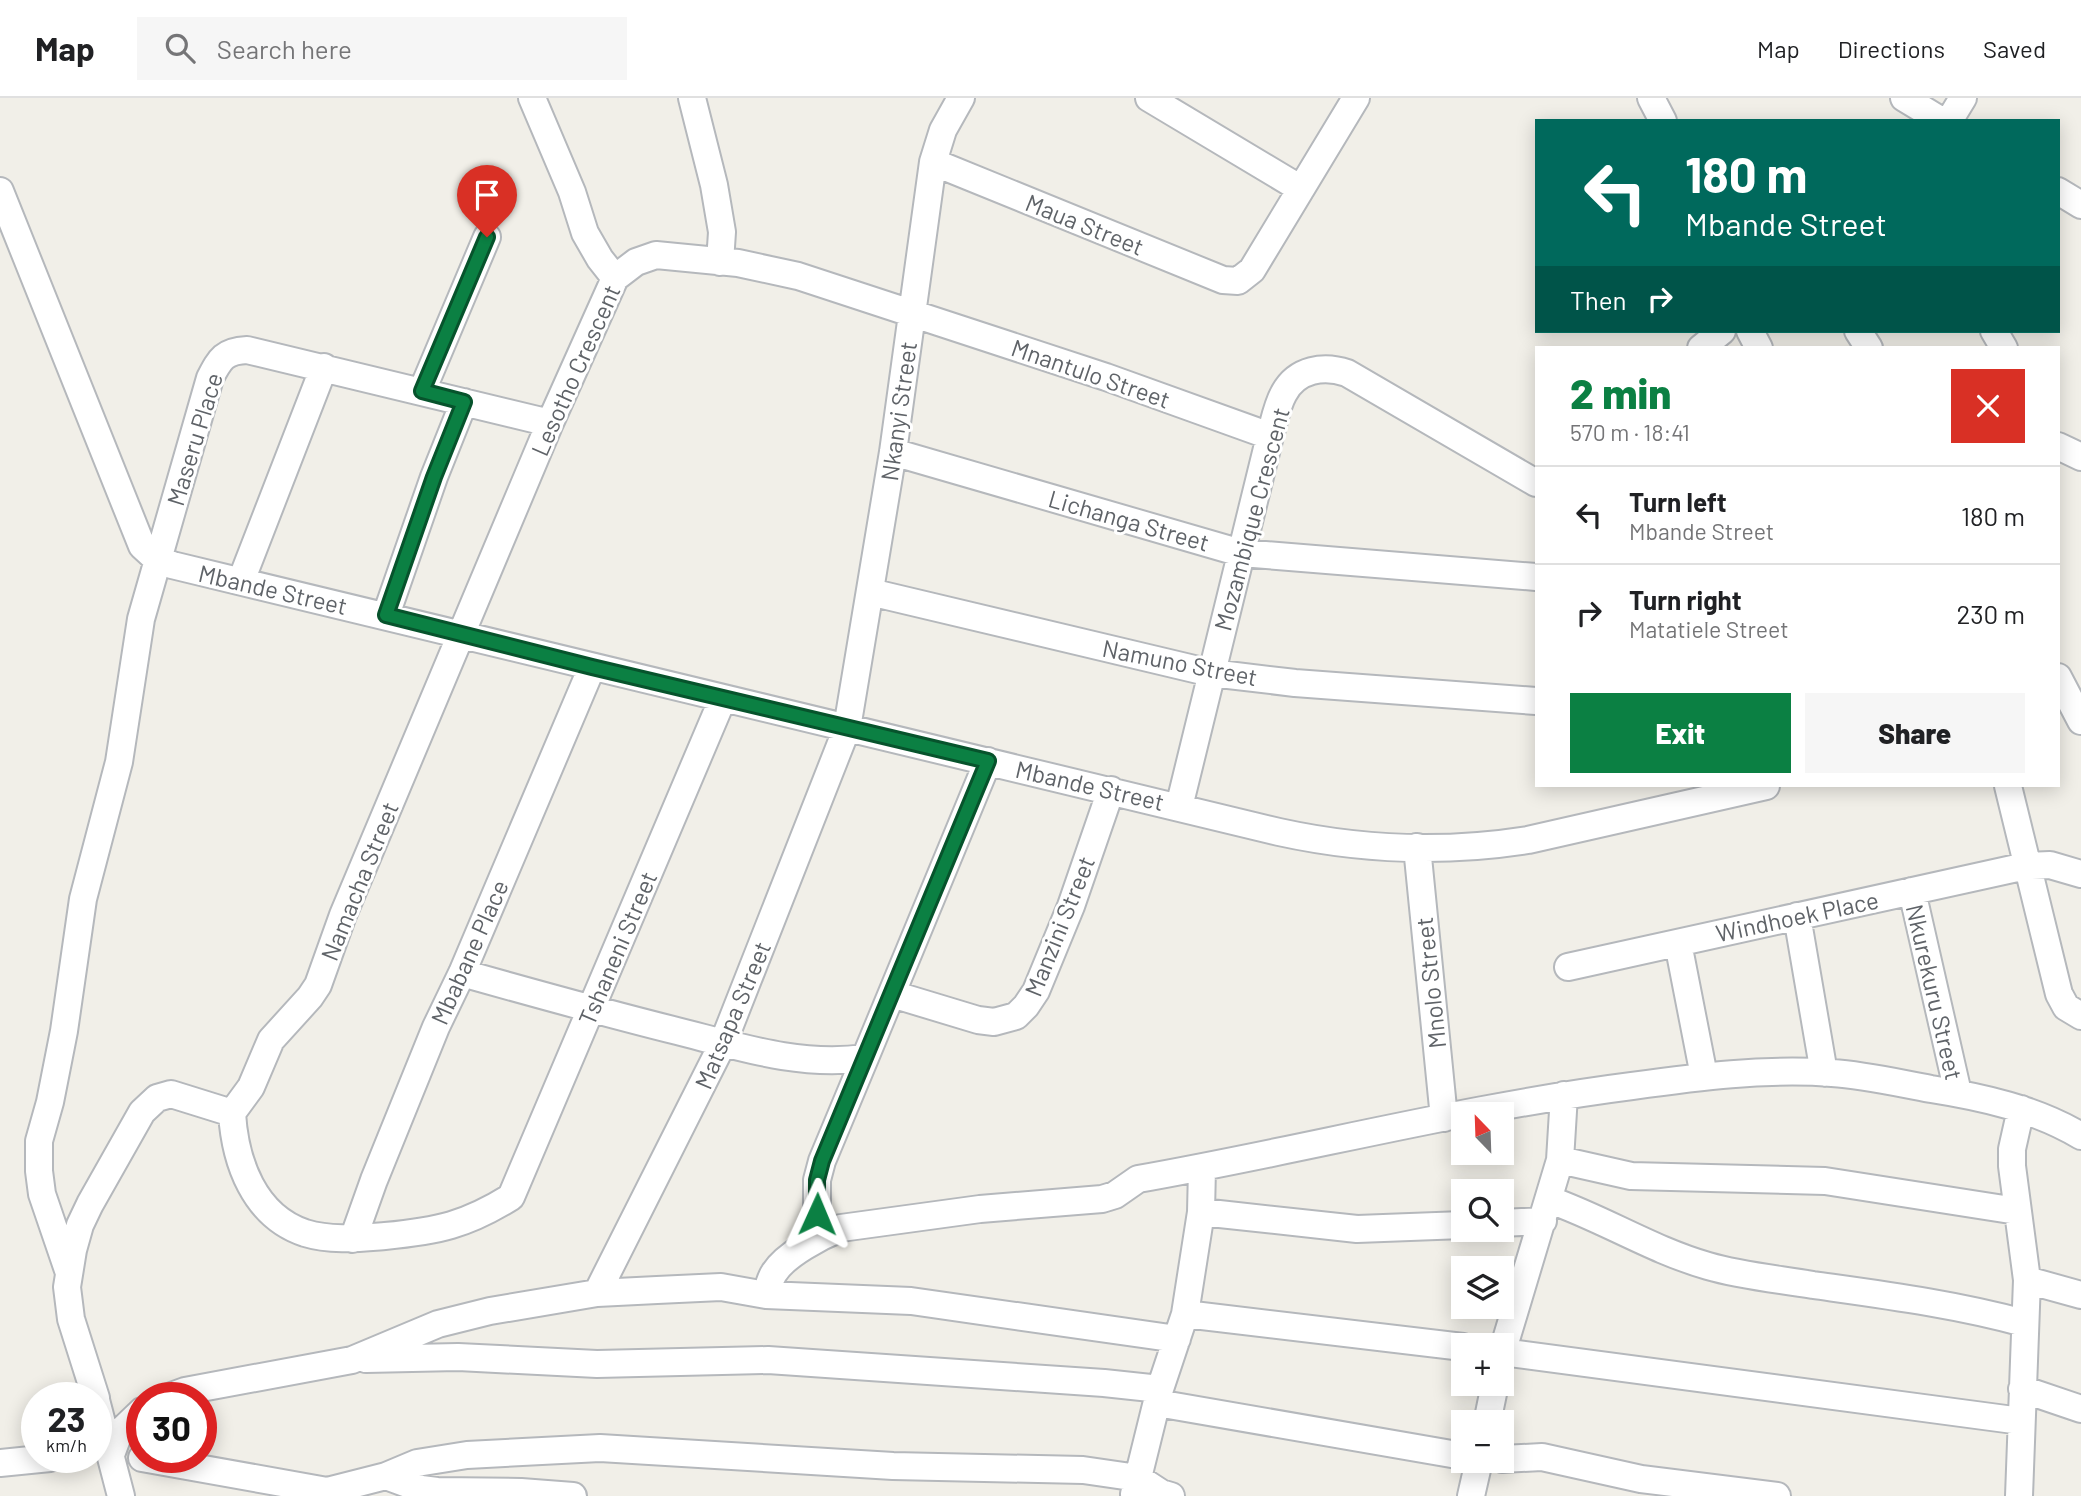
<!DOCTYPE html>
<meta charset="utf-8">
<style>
body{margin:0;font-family:Barlow,sans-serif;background:#f6f6f6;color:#202124;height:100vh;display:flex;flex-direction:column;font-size:26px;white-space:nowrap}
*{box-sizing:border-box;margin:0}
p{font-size:23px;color:#757577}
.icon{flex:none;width:38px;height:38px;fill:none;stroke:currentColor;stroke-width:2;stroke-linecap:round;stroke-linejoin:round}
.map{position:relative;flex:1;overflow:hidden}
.panel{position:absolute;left:1535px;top:248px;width:525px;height:441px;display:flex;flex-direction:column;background:#fff;border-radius:0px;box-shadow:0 4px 18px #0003}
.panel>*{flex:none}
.guide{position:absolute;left:1535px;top:21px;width:525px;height:214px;border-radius:0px;box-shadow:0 4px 18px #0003;background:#00695c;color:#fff;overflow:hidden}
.needle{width:46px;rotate:337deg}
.buttons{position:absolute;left:1451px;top:1004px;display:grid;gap:14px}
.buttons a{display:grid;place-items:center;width:63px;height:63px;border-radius:0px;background:#fff;box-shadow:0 4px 18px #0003;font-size:35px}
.speed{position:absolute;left:21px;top:1284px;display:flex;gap:14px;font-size:35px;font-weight:700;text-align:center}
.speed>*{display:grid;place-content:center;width:91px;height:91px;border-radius:50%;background:#fff;box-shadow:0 4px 18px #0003;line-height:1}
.speed small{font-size:18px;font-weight:400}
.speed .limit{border:10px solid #d22;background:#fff;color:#111}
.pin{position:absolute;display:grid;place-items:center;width:60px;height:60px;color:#fff;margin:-72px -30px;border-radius:50% 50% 50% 0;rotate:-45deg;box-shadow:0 0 7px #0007}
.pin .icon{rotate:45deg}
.me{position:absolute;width:77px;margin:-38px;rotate:1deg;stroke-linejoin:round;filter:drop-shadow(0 0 5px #0008)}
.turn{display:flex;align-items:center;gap:24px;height:147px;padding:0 35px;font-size:32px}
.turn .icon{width:91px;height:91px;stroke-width:2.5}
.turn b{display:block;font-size:49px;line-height:60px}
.then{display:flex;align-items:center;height:66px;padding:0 35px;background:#0003;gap:14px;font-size:26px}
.round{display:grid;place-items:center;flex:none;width:74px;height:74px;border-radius:0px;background:#f6f6f6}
.headline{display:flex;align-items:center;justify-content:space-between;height:119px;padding:0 35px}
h1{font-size:42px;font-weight:800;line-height:52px;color:#0b8043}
.cta{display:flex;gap:14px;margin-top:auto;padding:14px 35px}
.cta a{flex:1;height:80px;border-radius:0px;background:#0b8043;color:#fff;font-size:28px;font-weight:800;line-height:80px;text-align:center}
.cta a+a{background:#f6f6f6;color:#202124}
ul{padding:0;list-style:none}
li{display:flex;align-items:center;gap:21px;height:98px;padding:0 35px;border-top:2px solid #e0e0e0}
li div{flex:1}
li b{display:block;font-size:26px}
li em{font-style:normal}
header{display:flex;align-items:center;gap:42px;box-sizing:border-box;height:98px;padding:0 35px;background:#fff;border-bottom:2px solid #e0e0e0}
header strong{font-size:33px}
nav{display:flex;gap:38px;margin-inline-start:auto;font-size:24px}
.search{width:490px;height:63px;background:#f6f6f6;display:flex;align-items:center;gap:18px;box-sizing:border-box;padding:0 24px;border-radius:0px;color:#757577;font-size:26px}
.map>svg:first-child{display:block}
</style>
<header>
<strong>Map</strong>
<div class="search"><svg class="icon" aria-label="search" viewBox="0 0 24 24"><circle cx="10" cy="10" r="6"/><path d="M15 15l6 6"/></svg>Search here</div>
<nav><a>Map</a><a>Directions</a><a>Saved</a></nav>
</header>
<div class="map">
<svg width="2081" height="1398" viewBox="0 0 2081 1398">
<rect width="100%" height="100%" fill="#f1efe8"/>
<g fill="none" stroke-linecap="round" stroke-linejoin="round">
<!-- minor casing -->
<g stroke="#b5b8bc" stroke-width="30">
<path id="minor" d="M532 0 572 94 585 135 600 161 615 180
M692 0 714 87 722 134 720 164
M1149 0 1301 91
M1651 0 1663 23
M1904 0 1942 23
M1949 23 1963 0
M933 64 1223 182 1238 183 1252 172 1356 0
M0 93 142 448 154 459 172 467 1279 734C1361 752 1445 755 1528 742L1766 688
M2058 93 2081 107
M1750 233 1759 250
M1858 233 1869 250
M1994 233 2004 250
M1701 250 1722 233
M422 293 487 139
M2058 348 2081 359
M893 354 1241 455 1536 479
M241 483 324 269
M870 494 1211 575 1295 585 1536 603
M386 517 434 379 464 304
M2058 579 2081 623
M2008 688 2059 896 2066 909 2081 918
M1179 709 1270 338C1274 324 1277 307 1284 295 1297 271 1324 267 1347 275L1536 385
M1417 749 1444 1020
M1912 793 1958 995
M1797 818 1824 975
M1678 845 1704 978
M1568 869 2026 768 2050 767 2081 776
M462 875C533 895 605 915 677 933 740 949 800 969 865 960L988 663
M892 896 978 922 994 924 1016 918 1026 908 1036 893 1071 808 1111 692
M232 1015 251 989 271 942 310 899 318 887 343 817 550 325 615 180 636 164 656 157 738 165 798 178 1106 279 1270 338
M232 1015C235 1064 254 1118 305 1135 331 1143 359 1140 385 1138 438 1133 466 1127 511 1099L723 600
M1560 1062 1631 1078 1825 1083 2017 1113
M1550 1102C1604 1121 1652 1152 1708 1168 1742 1178 1778 1181 1813 1187 1884 1197 1955 1206 2024 1225
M1201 1114 1357 1131 1463 1127
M1502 1125 1543 1123
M822 1138 817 1116V1082L822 1063 865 960
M353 1141 374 1082 436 929 462 875 592 569
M69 1175 42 1096 39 1073V1043L50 1004 64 933 83 801 119 664 141 521 210 280C220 261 224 253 247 252L550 325
M2027 1182 2081 1197
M597 1195 723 945 847 630 893 354 933 64 943 32 961 0
M766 1197C768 1189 770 1181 774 1175 786 1156 821 1138 841 1130L980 1111 1102 1101 1115 1097 1138 1081C1303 1052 1466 1009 1632 988 1697 979 1765 970 1832 975 1865 977 1898 985 1931 991 1982 999 2036 1011 2081 1038
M1185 1216 1463 1249
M1502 1254 2021 1323
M1502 1255 1560 1062 1564 997
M366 1261 458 1259 597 1266 768 1262 1104 1285 1160 1291
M2022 1291 2081 1311
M96 1300 71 1221 67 1189 73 1152 80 1127 90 1106 142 1014 157 1000 171 996 232 1015
M166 1300 185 1293 352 1262 438 1226 490 1213 597 1195 657 1192 721 1189 766 1197 911 1203 1177 1241
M96 1302 121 1398
M1157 1305 1463 1358
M1487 1325 1495 1286
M112 1354 119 1335 142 1313
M142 1360 327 1393 340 1398
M1502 1361 1542 1359 1641 1381 1777 1398
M0 1365 50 1360
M386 1378 421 1391 437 1393 521 1394 573 1398
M327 1393 386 1378 417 1365 467 1357 600 1350 893 1368 1083 1372 1138 1380 1161 1395 1171 1398
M1134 1396 1160 1291 1185 1216 1201 1114 1202 1070
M1471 1398 1479 1363
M2019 1398 2027 1182 2012 1068V1051L2021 1011"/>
</g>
<!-- minor -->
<use href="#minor" stroke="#fff" stroke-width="26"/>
</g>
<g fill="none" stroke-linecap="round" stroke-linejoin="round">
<!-- route casing -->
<g stroke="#07532c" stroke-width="18">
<path id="route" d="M487 139 422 293 464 304 434 379 386 517 592 569 988 663 822 1063 817 1082V1116"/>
</g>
<!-- route -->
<use href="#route" stroke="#0b8043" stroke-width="12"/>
</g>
<g text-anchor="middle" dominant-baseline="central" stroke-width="6" stroke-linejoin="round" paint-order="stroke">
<!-- street labels -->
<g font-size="24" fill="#5f6368" stroke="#fff">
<text transform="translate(1085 126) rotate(22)">Maua Street</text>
<text transform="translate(575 272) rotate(-66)">Lesotho Crescent</text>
<text transform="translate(1091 275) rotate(19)">Mnantulo Street</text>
<text transform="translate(898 313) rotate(-82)">Nkanyi Street</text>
<text transform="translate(194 341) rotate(-73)">Maseru Place</text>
<text transform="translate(1251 421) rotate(-75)">Mozambique Crescent</text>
<text transform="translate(1129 422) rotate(16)">Lichanga Street</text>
<text transform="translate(273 491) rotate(13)">Mbande Street</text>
<text transform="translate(1180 564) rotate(11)">Namuno Street</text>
<text transform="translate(1090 687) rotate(13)">Mbande Street</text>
<text transform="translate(359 783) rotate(-68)">Namacha Street</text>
<text transform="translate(1797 818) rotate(-12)">Windhoek Place</text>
<text transform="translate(1059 828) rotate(-68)">Manzini Street</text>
<text transform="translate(617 850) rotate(-67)">Tshaneni Street</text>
<text transform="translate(469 854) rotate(-66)">Mbabane Place</text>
<text transform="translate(1430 885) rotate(-96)">Mnolo Street</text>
<text transform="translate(1935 894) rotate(77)">Nkurekuru Street</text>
<text transform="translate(732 917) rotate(-67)">Matsapa Street</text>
</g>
</g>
</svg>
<div class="buttons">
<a><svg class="needle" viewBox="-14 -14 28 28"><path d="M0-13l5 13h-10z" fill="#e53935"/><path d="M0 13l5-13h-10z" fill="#757577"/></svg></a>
<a><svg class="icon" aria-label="search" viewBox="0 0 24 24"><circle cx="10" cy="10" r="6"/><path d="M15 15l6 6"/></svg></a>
<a><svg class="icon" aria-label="layers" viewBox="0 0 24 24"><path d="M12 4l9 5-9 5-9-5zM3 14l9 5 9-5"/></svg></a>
<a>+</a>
<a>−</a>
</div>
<div class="speed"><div>23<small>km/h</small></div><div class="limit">30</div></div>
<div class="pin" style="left:487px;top:139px;background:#d93025"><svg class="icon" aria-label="arrive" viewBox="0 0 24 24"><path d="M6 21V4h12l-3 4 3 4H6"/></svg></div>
<svg class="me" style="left:817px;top:1116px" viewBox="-20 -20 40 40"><path d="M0-17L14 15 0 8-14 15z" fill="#0b8043" stroke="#fff" stroke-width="4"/></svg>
<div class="guide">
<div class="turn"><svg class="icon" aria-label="left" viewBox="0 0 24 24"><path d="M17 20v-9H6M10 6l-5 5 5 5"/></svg><div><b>180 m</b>Mbande Street</div></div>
<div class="then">Then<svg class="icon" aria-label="right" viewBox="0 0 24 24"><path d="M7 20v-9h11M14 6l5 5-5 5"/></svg></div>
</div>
<section class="panel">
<div class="headline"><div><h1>2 min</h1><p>570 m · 18:41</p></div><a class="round" style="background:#d93025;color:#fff"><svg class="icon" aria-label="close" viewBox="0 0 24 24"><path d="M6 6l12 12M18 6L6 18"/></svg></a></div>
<ul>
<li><svg class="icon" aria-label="left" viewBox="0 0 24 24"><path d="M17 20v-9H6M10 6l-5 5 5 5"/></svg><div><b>Turn left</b><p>Mbande Street</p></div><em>180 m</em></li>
<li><svg class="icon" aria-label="right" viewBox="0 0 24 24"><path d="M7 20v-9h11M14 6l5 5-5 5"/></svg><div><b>Turn right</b><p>Matatiele Street</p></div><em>230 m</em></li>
</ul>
<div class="cta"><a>Exit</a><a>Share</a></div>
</section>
</div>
